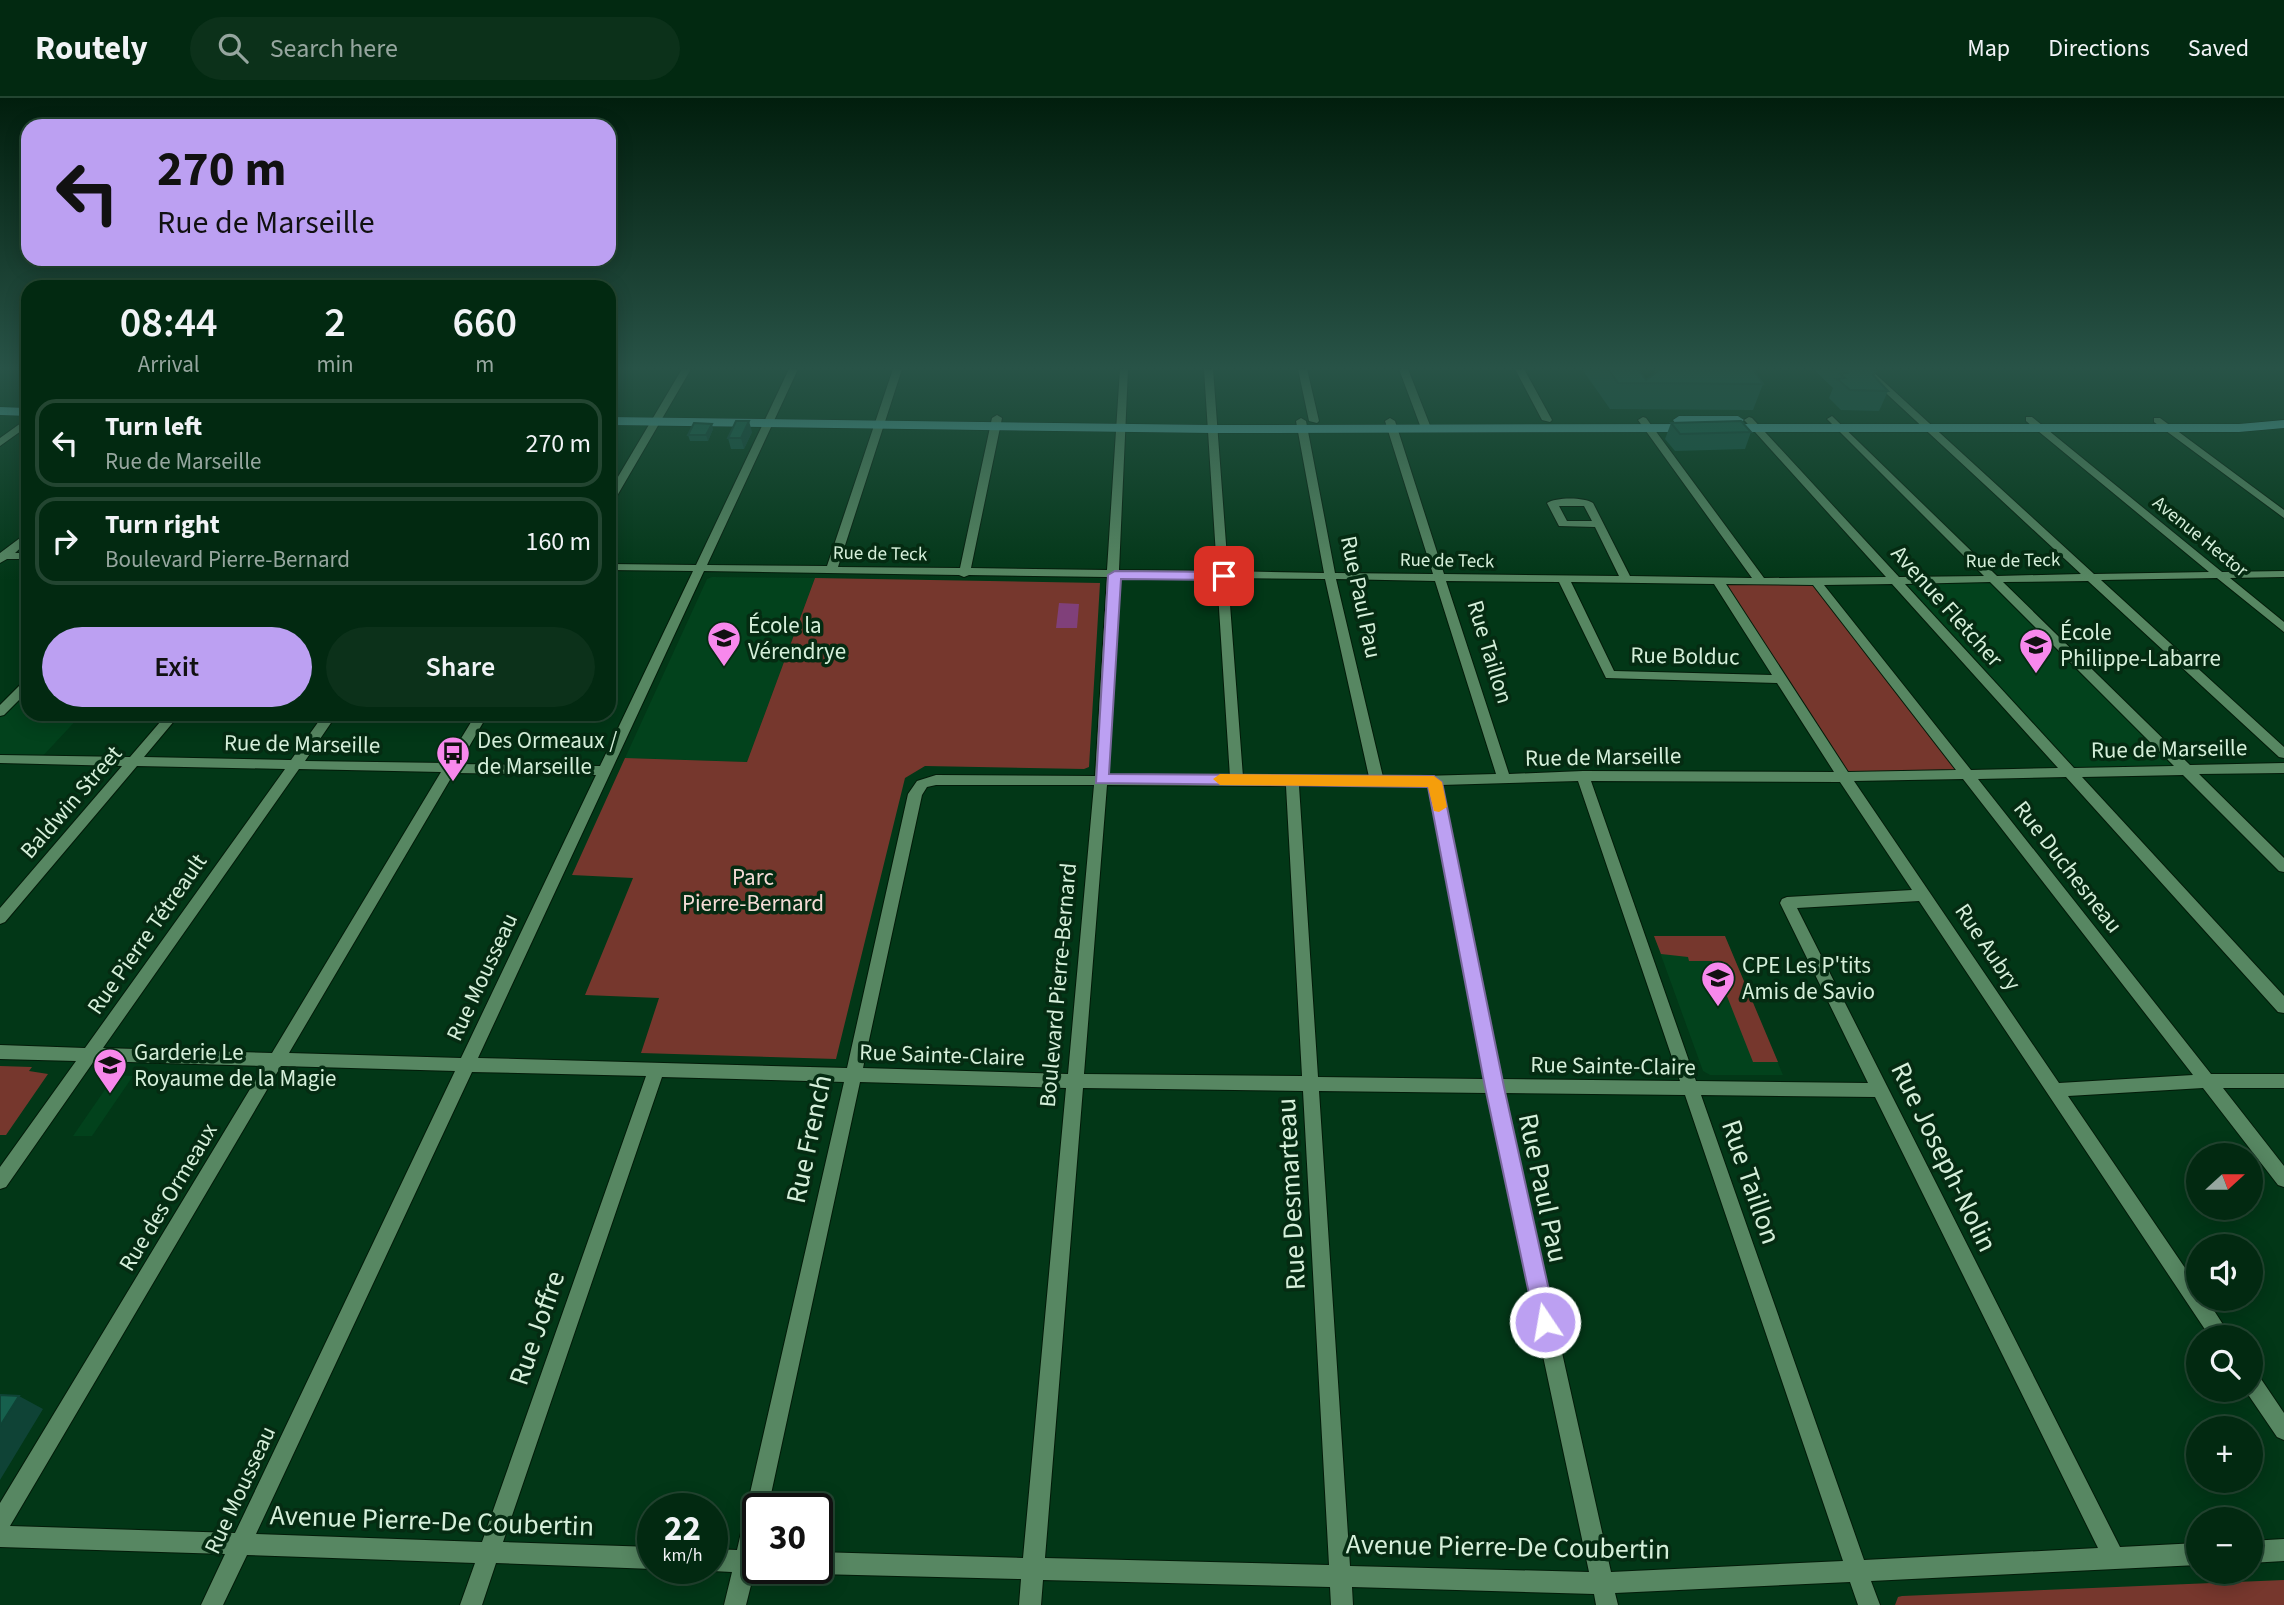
<!DOCTYPE html>
<meta charset="utf-8">
<style>
body{margin:0;font-family:"Source Sans 3",sans-serif;background:#0c311a;color:#f1f3f6;height:100vh;display:flex;flex-direction:column;font-size:26px;white-space:nowrap}
*{box-sizing:border-box;margin:0}
p{font-size:23px;color:#96a69f}
.icon{flex:none;width:38px;height:38px;fill:none;stroke:currentColor;stroke-width:2;stroke-linecap:round;stroke-linejoin:round}
.map{position:relative;flex:1;overflow:hidden}
.drawer{position:absolute;left:21px;top:182px;width:595px;height:441px;display:flex;flex-direction:column;background:#022911;border-radius:21px;box-shadow:0 4px 18px #0003,0 0 0 2px #234531}
.drawer>*{flex:none}
.guide{position:absolute;left:21px;top:21px;width:595px;height:147px;border-radius:21px;box-shadow:0 4px 18px #0003,0 0 0 2px #234531;background:#bca0f2;color:#111;overflow:hidden}
.needle{width:46px;rotate:69deg}
.fabs{position:absolute;left:2186px;top:1045px;display:grid;gap:14px}
.fabs a{display:grid;place-items:center;width:77px;height:77px;border-radius:50%;background:#022911;box-shadow:0 4px 18px #0003,0 0 0 2px #234531;font-size:35px}
.speed{position:absolute;left:637px;top:1395px;display:flex;gap:14px;font-size:35px;font-weight:700;text-align:center}
.speed>*{display:grid;place-content:center;width:91px;height:91px;border-radius:50%;background:#022911;box-shadow:0 4px 18px #0003,0 0 0 2px #234531;line-height:1}
.speed small{font-size:18px;font-weight:400}
.speed .limit{border:4px solid #111;border-radius:10px;background:#fff;color:#111}
.pin{position:absolute;display:grid;place-items:center;width:60px;height:60px;color:#fff;margin:-30px;border-radius:14px;box-shadow:0 4px 10px #0006}
.me{position:absolute;width:77px;margin:-38px;rotate:348deg;stroke-linejoin:round;filter:drop-shadow(0 0 5px #0008)}
.turn{display:flex;align-items:center;gap:24px;height:147px;padding:0 21px;font-size:32px}
.turn .icon{width:91px;height:91px;stroke-width:2.5}
.turn b{display:block;font-size:49px;line-height:60px}
.eta{display:flex;justify-content:space-evenly;align-items:center;height:119px;text-align:center}
.eta b{font-size:42px;font-weight:600;line-height:49px}
.button{display:flex;gap:14px;margin-top:auto;padding:14px 21px}
.button a{flex:1;height:80px;border-radius:42px;background:#bca0f2;color:#111;font-size:28px;font-weight:600;line-height:80px;text-align:center}
.button a+a{background:#0c311a;color:#f1f3f6}
ul{padding:0;list-style:none}
li{display:flex;align-items:center;gap:21px;height:88px;margin:0 14px 10px;padding:0 7px;border:4px solid #234531;border-radius:21px}
li div{flex:1}
li b{display:block;font-size:26px}
li em{font-style:normal}
header{display:flex;align-items:center;gap:42px;box-sizing:border-box;height:98px;padding:0 35px;background:#022911;border-bottom:2px solid #234531}
header strong{font-size:33px}
nav{display:flex;gap:38px;margin-inline-start:auto;font-size:24px}
.search{width:490px;height:63px;background:#0c311a;display:flex;align-items:center;gap:18px;box-sizing:border-box;padding:0 24px;border-radius:38px;color:#96a69f;font-size:26px}
.map>svg:first-child{display:block}
</style>
<header>
<strong>Routely</strong>
<div class="search"><svg class="icon" aria-label="search" viewBox="0 0 24 24"><circle cx="10" cy="10" r="6"/><path d="M15 15l6 6"/></svg>Search here</div>
<nav><a>Map</a><a>Directions</a><a>Saved</a></nav>
</header>
<div class="map">
<svg width="2284" height="1507" viewBox="0 0 2284 1507">
<rect width="100%" height="100%" fill="#023717"/>
<!-- built -->
<path fill="#02421c" d="M712 479 815 480 747 664 625 660 707 481Z
M1994 481 2184 671 2070 674 1896 483Z
M28 586V616H82L40 661H0V614Z
M1654 838H1725L1783 977H1710L1703 973Z
M115 977 133 978 92 1038H73Z"/>
<!-- green -->
<path fill="#76372d" d="M815 480 1100 485 1089 669 1084 671 925 668 905 680 836 961 641 955 659 900 585 897 633 780 572 777 625 660 747 664Z
M1718 483 1816 484 1967 676 1844 679Z
M1654 838H1725L1778 964H1753L1723 888H1718L1712 863H1689L1688 859 1661 856Z
M0 968 32 969 29 973 48 976 6 1037H0Z
M2284 1482V1507H1895L1898 1499 1902 1498Z"/>
<!-- water -->
<path fill="#80407a" d="M1059 505 1079 506 1077 530H1056Z"/>
<g fill="none" stroke-linecap="round" stroke-linejoin="round">
<!-- minor casing -->
<g stroke="#031b09" stroke-width="2">
<path id="minor" d="M682 271H691L614 403 609 406V394Z
M789 271H798L707 467 827 468 893 271H902L838 469 960 470 992 320 997 317 1002 320 971 470 1107 472 1120 271H1128L1119 472 1217 473 1204 271H1213L1228 473 1324 475 1296 323 1301 320 1306 323 1335 475 1433 476 1385 323 1390 320 1395 323 1444 476 1619 478 1595 429 1559 428 1547 405C1556 399 1584 399 1593 405L1630 478 1752 480 1638 322 1643 319 1646 320 1764 480 1886 479 1746 324 1744 322 1749 319 1752 320 1899 479 1984 478 1827 321 1832 318 1997 478 2081 476 1860 271H1870L2094 476 2209 474 2026 323V319H2032L2222 474 2284 473V479L2230 480 2284 524V534L2217 480 2101 482 2284 649V660L2279 659 2088 483 2003 484 2190 667 2284 665V675L2199 676 2284 760V774L2279 773 2183 677 2082 679 2284 898V915L2278 914 2066 679 1978 681 2211 976H2284V990H2223L2284 1068V1089L2278 1087 2203 990 2068 998 2198 1189V1200H2206L2231 1239H2210L1919 803 1797 810 2120 1449 2198 1445V1467L1871 1483 1880 1507H1858L1850 1484 1615 1495 1618 1507H1596L1594 1496 1352 1489 1353 1507H1331L1330 1489 1043 1482 1041 1507H1019L1021 1481 817 1476 808 1470H817V1454L1023 1460 1066 990 860 984 768 1410H758V1470H766L754 1475 746 1507H724L732 1474 712 1473 705 1470H712V1451L737 1452 844 984 662 979 503 1444 653 1449V1470H655L653 1471 496 1465 482 1507H460L475 1465 247 1457 223 1507H201L225 1456 0 1449V1405L264 968 94 963 6 1089 0 1091V1069L76 963 0 961V947L85 950 285 671 137 668 5 824 0 826V810L122 668 0 665V657L130 659 167 616H180L144 659 291 662 324 616H337L305 663 446 665 476 616H488L459 666 600 668 693 473 609 472V466L696 467ZM1559 408H1584L1592 423H1567ZM704 473 959 477 964 479 969 477 1107 479 1095 678 936 677 917 683 908 696 847 970 478 960ZM1118 479 1217 480 1230 679 1108 678ZM1228 480 1325 481 1369 679H1243ZM1336 481 1435 483 1496 676 1383 679ZM1446 483 1559 484 1606 580 1777 585 1834 674 1583 673 1509 676ZM1571 484 1714 486 1772 577 1614 573ZM1990 484 2174 668 2074 670 1905 486ZM1726 486 1813 487 1956 672 1848 674ZM1892 486 2058 670 1971 672 1824 487ZM299 671 441 674 272 955 103 950ZM454 675 596 677 461 960 289 955ZM1963 681 2193 977 2059 985 1854 683ZM1578 683 1680 983 1501 981 1441 687ZM1591 683 1840 684 1912 792 1787 799 1782 801 1780 805 1868 985 1696 983ZM936 687H1094L1068 976 863 970 922 697 927 689ZM1107 687 1286 688 1302 978 1084 976ZM1428 687 1484 981 1318 979 1299 688ZM281 968 455 973 235 1435 10 1428ZM472 974 646 978 482 1444 256 1436ZM1083 990 1303 993 1329 1467 1045 1460ZM1319 993 1487 995 1589 1474 1350 1468ZM1504 995 1685 997 1843 1463 1611 1474ZM1701 997 1875 999 2098 1450 1864 1462Z
M1298 271H1307L1319 323 1317 325 1309 323Z
M1399 271H1408L1431 330 1429 332 1421 330Z
M1515 271H1524L1552 322 1550 324 1542 322Z
M28 320V328L0 348V340Z
M2154 320H2160L2284 412V420L2154 324Z
M28 434V443L15 455H28V461H7L0 465V455Z
M28 582V593L4 617 0 618V607L24 583Z
M2250 1272 2257 1275 2284 1315V1342L2277 1339 2245 1292H2250Z
M2284 1441V1463L2250 1465V1443Z"/>
</g>
<!-- major casing -->
<g stroke="#031b09" stroke-width="1">
<path id="major" d="M0 309 28 310V318L0 317Z
M1679 318H1738L1744 322 1738 326 1675 325 1673 322Z
M609 319 1212 327 1693 326 1699 330 1693 334 1212 335 609 327Z
M2284 322V330L2239 334H1724L1718 330 1724 326H2239Z"/>
</g>
<!-- minor -->
<use href="#minor" fill="#578762" fill-rule="evenodd"/>
<!-- major -->
<use href="#major" fill="#58aeab" fill-rule="evenodd"/>
</g>
<!-- wall -->
<path fill="#135342" d="M1582 271H1638L1646 282 1654 276 1656 271H1753L1763 286 1753 312 1610 311Z
M1813 271H1872L1876 274 1874 278 1888 293 1879 313 1841 312 1829 300 1833 290Z
M1671 325 1751 334 1745 351 1675 353 1665 341Z
M713 331 708 343H690L688 337Z
M752 334 744 351H731L728 340Z"/>
<!-- shaded-wall -->
<path fill="#0f4336" d="M749 323 752 334 744 351 741 340Z
M712 326 713 331 708 343 706 337Z
M19 1298 43 1311 0 1382V1328Z"/>
<!-- building -->
<path fill="#16604d" stroke="#0f4336" stroke-width="2" d="M1608 271H1638L1646 282 1661 271H1753L1763 286 1618 285Z
M1842 271H1872L1876 274 1873 277 1888 293 1850 292 1837 281 1845 280 1840 276 1847 275Z
M736 323H749L741 340H728Z
M1741 323 1751 334 1680 336 1671 325Z
M694 325 712 326 706 337H688Z
M0 1297 19 1298 0 1328Z"/>
<!-- sky -->
<linearGradient id="sky" x2="0" y2="1"><stop stop-color="#011e0d"/><stop offset="0.56" stop-color="#285347"/><stop offset="1" stop-color="#285347" stop-opacity="0"/></linearGradient>
<rect width="2284" height="482" fill="url(#sky)"/>
<!-- route -->
<path fill="#bca0f2" stroke="#7a689d" stroke-width="2" d="M1115 473 1224 474 1230 478 1224 482 1121 481 1109 676 1434 678 1442 684 1504 989 1556 1224 1553 1231 1545 1234 1538 1231 1535 1224 1485 989 1428 689 1096 685 1108 477Z"/>
<!-- slow -->
<path fill="#f59e0b" d="M1220 676 1434 678 1442 684 1447 709 1439 714 1434 713 1428 689 1220 687 1213 681Z"/>
<!-- icons -->
<defs>
<g id="school-pin" transform="scale(1.75)"><path d="M0 17L-7.5 6A9.5 9.5 0 1 1 7.5 6Z" fill="#f788ec" stroke="#052b12"/><path d="M0-5L7-2L0 1L-7-2ZM-4 1L0 2.5L4 1V4Q0 6-4 4Z" fill="#111"/></g>
<g id="bus-pin" transform="scale(1.75)"><path d="M0 17L-7.5 6A9.5 9.5 0 1 1 7.5 6Z" fill="#f788ec" stroke="#052b12"/><path d="M-5-6H5V4H4V6H2V4H-2V6H-4V4H-5ZM-3.5-4V0h7V-4ZM-3.5 1.2v1.5H-2V1.2ZM2 1.2v1.5H3.5V1.2Z" fill="#111"/></g>
</defs>
<g fill-rule="evenodd">
<use href="#school-pin" x="724" y="540"/>
<use href="#school-pin" x="2036" y="547"/>
<use href="#bus-pin" x="453" y="655"/>
<use href="#school-pin" x="1718" y="880"/>
<use href="#school-pin" x="110" y="967"/>
</g>
<g text-anchor="middle" dominant-baseline="central" stroke-width="7" stroke-linejoin="round" paint-order="stroke">
<!-- far-street labels -->
<g font-size="19" fill="#d5efda" stroke="#052b12">
<text transform="translate(2200 439) rotate(39)">Avenue Hector</text>
<text transform="translate(880 456) rotate(1)">Rue de Teck</text>
<text transform="translate(1447 463) rotate(1)">Rue de Teck</text>
<text transform="translate(2013 463) rotate(-1)">Rue de Teck</text>
</g>
<!-- street labels -->
<g font-size="23" fill="#d5efda" stroke="#052b12">
<text transform="translate(1361 499) rotate(78)">Rue Paul Pau</text>
<text transform="translate(1947 508) rotate(48)">Avenue Fletcher</text>
<text transform="translate(1490 554) rotate(73)">Rue Taillon</text>
<text transform="translate(1685 558) rotate(1)">Rue Bolduc</text>
<text transform="translate(302 646) rotate(1)">Rue de Marseille</text>
<text transform="translate(2169 651) rotate(-1)">Rue de Marseille</text>
<text transform="translate(1603 659) rotate(-1)">Rue de Marseille</text>
<text transform="translate(71 704) rotate(-49)">Baldwin Street</text>
<text transform="translate(2068 769) rotate(52)">Rue Duchesneau</text>
<text transform="translate(147 836) rotate(-55)">Rue Pierre Tétreault</text>
<text transform="translate(1988 849) rotate(56)">Rue Aubry</text>
<text transform="translate(482 879) rotate(-65)">Rue Mousseau</text>
<text transform="translate(1058 887) rotate(-85)">Boulevard Pierre-Bernard</text>
<text transform="translate(942 957) rotate(2)">Rue Sainte-Claire</text>
<text transform="translate(1613 968) rotate(1)">Rue Sainte-Claire</text>
<text transform="translate(168 1099) rotate(-59)">Rue des Ormeaux</text>
<text transform="translate(240 1392) rotate(-65)">Rue Mousseau</text>
</g>
<!-- poi labels -->
<g font-size="23" fill="#d5efda" stroke="#052b12" text-anchor="start">
<text x="748" y="527">École la<tspan x="748" dy="26">Vérendrye</tspan></text>
<text x="2060" y="534">École<tspan x="2060" dy="26">Philippe-Labarre</tspan></text>
<text x="477" y="642">Des Ormeaux /<tspan x="477" dy="26">de Marseille</tspan></text>
<text x="1742" y="867">CPE Les P'tits<tspan x="1742" dy="26">Amis de Savio</tspan></text>
<text x="134" y="954">Garderie Le<tspan x="134" dy="26">Royaume de la Magie</tspan></text>
</g>
<!-- park labels -->
<g font-size="23" fill="#f5dbd6" stroke="#052b12">
<text x="753" y="779">Parc<tspan x="753" dy="26">Pierre-Bernard</tspan></text>
</g>
<!-- near-street labels -->
<g font-size="28" fill="#d5efda" stroke="#052b12">
<text transform="translate(809 1041) rotate(-78)">Rue French</text>
<text transform="translate(1944 1059) rotate(64)">Rue Joseph-Nolin</text>
<text transform="translate(1751 1084) rotate(71)">Rue Taillon</text>
<text transform="translate(1543 1090) rotate(78)">Rue Paul Pau</text>
<text transform="translate(1291 1096) rotate(-93)">Rue Desmarteau</text>
<text transform="translate(537 1230) rotate(-71)">Rue Joffre</text>
<text transform="translate(432 1423) rotate(2)">Avenue Pierre-De Coubertin</text>
<text transform="translate(1508 1449) rotate(1)">Avenue Pierre-De Coubertin</text>
</g>
</g>
</svg>
<div class="fabs">
<a><svg class="needle" viewBox="-14 -14 28 28"><path d="M0-13l5 13h-10z" fill="#e53935"/><path d="M0 13l5-13h-10z" fill="#96a69f"/></svg></a>
<a><svg class="icon" aria-label="sound" viewBox="0 0 24 24"><path d="M4 9h4l5-4v14l-5-4H4zM17 9q2 3 0 6"/></svg></a>
<a><svg class="icon" aria-label="search" viewBox="0 0 24 24"><circle cx="10" cy="10" r="6"/><path d="M15 15l6 6"/></svg></a>
<a>+</a>
<a>−</a>
</div>
<div class="speed"><div>22<small>km/h</small></div><div class="limit">30</div></div>
<div class="pin" style="left:1224px;top:478px;background:#d93025"><svg class="icon" aria-label="arrive" viewBox="0 0 24 24"><path d="M6 21V4h12l-3 4 3 4H6"/></svg></div>
<svg class="me" style="left:1545px;top:1224px" viewBox="-20 -20 40 40"><circle r="17" fill="#bca0f2" stroke="#fff" stroke-width="3"/><path d="M0-11L8 9 0 5-8 9z" fill="#fff"/></svg>
<div class="guide">
<div class="turn"><svg class="icon" aria-label="left" viewBox="0 0 24 24"><path d="M17 20v-9H6M10 6l-5 5 5 5"/></svg><div><b>270 m</b>Rue de Marseille</div></div>
</div>
<section class="drawer">
<div class="eta">
<div><b>08:44</b><p>Arrival</p></div>
<div><b>2</b><p>min</p></div>
<div><b>660</b><p>m</p></div>
</div>
<ul>
<li><svg class="icon" aria-label="left" viewBox="0 0 24 24"><path d="M17 20v-9H6M10 6l-5 5 5 5"/></svg><div><b>Turn left</b><p>Rue de Marseille</p></div><em>270 m</em></li>
<li><svg class="icon" aria-label="right" viewBox="0 0 24 24"><path d="M7 20v-9h11M14 6l5 5-5 5"/></svg><div><b>Turn right</b><p>Boulevard Pierre-Bernard</p></div><em>160 m</em></li>
</ul>
<div class="button"><a>Exit</a><a>Share</a></div>
</section>
</div>
